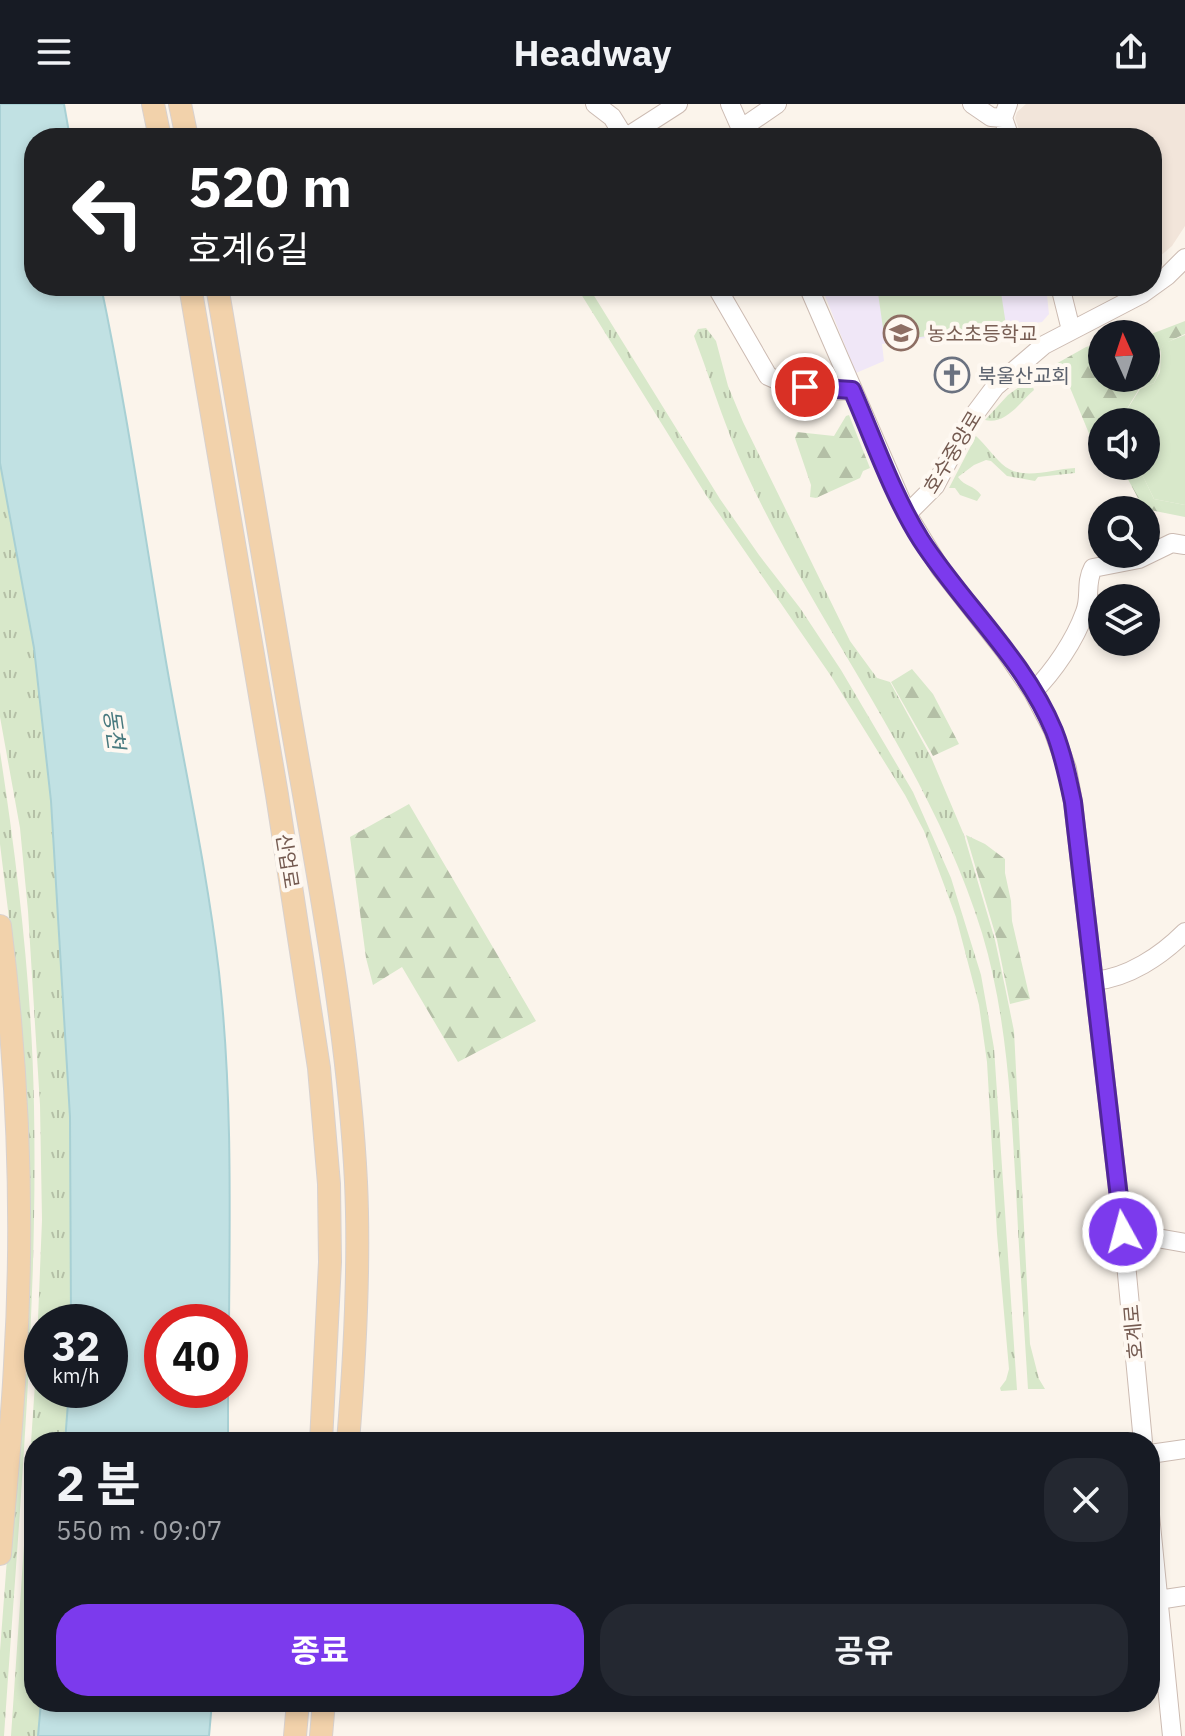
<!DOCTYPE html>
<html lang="ko">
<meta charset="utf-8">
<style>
body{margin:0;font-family:"IBM Plex Sans","Noto Sans KR",sans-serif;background:#242831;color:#f1f3f6;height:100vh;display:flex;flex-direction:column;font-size:30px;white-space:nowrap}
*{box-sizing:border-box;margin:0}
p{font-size:26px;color:#9ea1a6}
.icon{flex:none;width:44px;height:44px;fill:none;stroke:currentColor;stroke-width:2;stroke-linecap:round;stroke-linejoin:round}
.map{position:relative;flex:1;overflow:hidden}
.sheet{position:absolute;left:24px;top:1328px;width:1136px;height:280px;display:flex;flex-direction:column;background:#171b24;border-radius:32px;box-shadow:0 4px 12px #0003}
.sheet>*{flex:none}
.top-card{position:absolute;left:24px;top:24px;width:1138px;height:168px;border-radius:32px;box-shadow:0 4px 12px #0003;background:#202124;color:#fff;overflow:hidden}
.needle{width:52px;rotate:357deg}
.tools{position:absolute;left:1088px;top:216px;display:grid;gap:16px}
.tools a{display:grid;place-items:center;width:72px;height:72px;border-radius:50%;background:#171b24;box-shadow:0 4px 12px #0003;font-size:40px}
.speed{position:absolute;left:24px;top:1200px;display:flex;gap:16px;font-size:40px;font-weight:700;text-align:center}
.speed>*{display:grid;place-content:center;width:104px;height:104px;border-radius:50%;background:#171b24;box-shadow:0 4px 12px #0003;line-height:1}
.speed small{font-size:20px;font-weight:400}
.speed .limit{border:12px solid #d22;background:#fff;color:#111}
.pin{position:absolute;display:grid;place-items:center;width:68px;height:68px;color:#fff;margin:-34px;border:4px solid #fff;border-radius:50%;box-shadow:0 2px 8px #0007}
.me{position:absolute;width:88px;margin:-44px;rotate:353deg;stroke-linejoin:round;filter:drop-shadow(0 0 6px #0008)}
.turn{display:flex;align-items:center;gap:28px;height:168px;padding:0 32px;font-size:36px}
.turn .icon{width:104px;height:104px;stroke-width:2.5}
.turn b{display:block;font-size:56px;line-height:68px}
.round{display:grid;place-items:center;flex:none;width:84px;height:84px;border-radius:32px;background:#242831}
.headline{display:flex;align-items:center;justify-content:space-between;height:136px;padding:0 32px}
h1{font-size:48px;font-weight:700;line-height:60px}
.primary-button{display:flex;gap:16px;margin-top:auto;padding:16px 32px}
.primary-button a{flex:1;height:92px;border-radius:32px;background:#7c3aed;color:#fff;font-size:32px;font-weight:700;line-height:92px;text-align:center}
.primary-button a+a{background:#242831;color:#f1f3f6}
header{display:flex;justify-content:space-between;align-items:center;height:104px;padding:0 32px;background:#171b24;font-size:36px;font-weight:700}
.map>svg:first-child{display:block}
</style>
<header><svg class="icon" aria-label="menu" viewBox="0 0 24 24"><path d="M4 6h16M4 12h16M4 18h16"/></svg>Headway<svg class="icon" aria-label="share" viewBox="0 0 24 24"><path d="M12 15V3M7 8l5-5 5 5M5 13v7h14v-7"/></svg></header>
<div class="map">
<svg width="1185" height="1632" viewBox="0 0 1185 1632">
<defs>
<pattern id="grass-tufts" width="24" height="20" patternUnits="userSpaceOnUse" patternTransform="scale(2)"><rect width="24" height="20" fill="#d8e8ca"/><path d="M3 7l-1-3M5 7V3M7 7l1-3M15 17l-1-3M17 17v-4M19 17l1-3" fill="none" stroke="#b4bfa6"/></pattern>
<pattern id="forest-firs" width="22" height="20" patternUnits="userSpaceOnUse" patternTransform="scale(2)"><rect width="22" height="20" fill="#d8e8ca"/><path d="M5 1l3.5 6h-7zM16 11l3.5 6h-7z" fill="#b4bfa6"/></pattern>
</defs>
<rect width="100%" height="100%" fill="#fbf4eb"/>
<!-- residential -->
<path fill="#f2e5da" d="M1026 0H1185V122L1172 142 1152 159V34H1022L1015 14 1017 8Z"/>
<!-- education -->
<path fill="#f0e7f7" d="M821 182H1046L1049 210 1042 218 882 240 884 257 856 269Z"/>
<!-- grass -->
<path fill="url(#grass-tufts)" d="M576 182H588L720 395 759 451 800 504 841 566 913 688 951 774 981 871 994 944 1017 1286 1001 1287 1000 1284 1006 1276 1009 1265 997 1130 987 958 979 901 956 813 924 727 905 691 831 572 706 391Z
M706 224 716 237 728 282 743 318 850 537 877 574 890 578 931 653 964 731 995 836 1005 883 1014 927 1030 1240 1039 1275 1045 1285H1028C1024 1219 1019 1152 1016 1086 1011 1000 1007 912 982 829 944 705 871 597 807 485 780 437 752 386 731 334 718 301 707 266 694 232L698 225Z
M1030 275 1034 286C1020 298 1006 321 985 316L1008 291Z
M976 332C986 341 992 351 1002 360 1021 378 1051 365 1075 364V369L1038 373 1035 377 1007 372 991 357 986 356 974 361 958 373C965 383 974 381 981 391L977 397 960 391 955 384H949Z
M0 359 34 544 51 697 70 1013 71 1218H42V1286H69L65 1338H34V1598H41L38 1632H11L36 1265 42 1116 40 1001 28 807 20 724 0 613Z
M0 648C18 765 32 885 34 1003 38 1213 18 1423 4 1632H0V1547L14 1362 17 881 0 740Z"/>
<!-- forest -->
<path fill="url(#forest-firs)" d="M1185 217V230C1144 247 1170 248 1154 279L1139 285 1119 318H1102V357L1100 356 1066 274 1059 270 1048 277 1038 270 1086 243 1102 239V274H1146V232Z
M849 311 870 364 863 367 860 374 816 394 810 393 811 381 795 334 797 328 834 332 846 312Z
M1116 362H1138L1154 395 1185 401V413L1150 406 1139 396 1122 364Z
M912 565 933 590 959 640 933 652 891 578Z
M409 700 536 917 458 958 402 863 373 881 366 854 350 733Z
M966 731 985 740 1005 755V769L1011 797 1012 817 1030 895 1010 900 997 836Z"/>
<!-- garden -->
<path fill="#d8e8ca" d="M877 182H1000L1006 221 885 238Z
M1185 231V401L1154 395 1138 362H1146V318H1119L1140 285 1154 279 1160 268 1161 245 1165 239Z"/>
<!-- water -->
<path fill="#c1e1e3" stroke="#a8d0d4" stroke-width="2" d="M0 0H64L70 34H34V182H101C126 301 143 420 163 540 181 649 206 757 219 868 232 984 230 1101 229 1218H162V1286H228V1338H65L69 1286H110V1218H71L70 1013 51 697 34 544 0 359Z
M41 1598H212L209 1632H38Z"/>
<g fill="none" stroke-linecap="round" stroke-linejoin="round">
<!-- minor casing -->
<g stroke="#ccbbb2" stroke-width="20">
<path id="minor" d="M595 0 612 13 625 34
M730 0 745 34
M972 0 991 13 1003 14
M1008 0 1003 14 1010 34
M742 24 777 0
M625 34 678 0
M716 182 768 272C792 284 825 288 852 286
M808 182 907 410 940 464 1005 547 1033 588 1053 626 1067 665 1073 698 1123 1128 1143 1338
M1060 182 1071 226
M907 410 935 382 968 319 995 283 1044 241 1142 190 1167 172 1185 154
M1033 588C1054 567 1075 536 1085 508 1091 493 1085 479 1093 464L1139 455 1172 439 1185 441
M1094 877C1128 874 1161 852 1185 828
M1123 1128 1185 1139
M1150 1350 1185 1345
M1150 1411 1172 1632
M1158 1496 1185 1492"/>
</g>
<!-- major casing -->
<g stroke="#d8d1ce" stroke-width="24">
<path id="major" d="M153 0 160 34
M180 0 187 34
M190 182 277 691 319 964 329 1080 330 1158 321 1338
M217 182C241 321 264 460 288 599 315 757 348 918 356 1078 360 1165 355 1252 348 1338
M0 822C18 966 24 1115 15 1261 12 1324 5 1387 0 1450
M295 1632 298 1598
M321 1632 324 1598"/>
</g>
<!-- minor -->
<use href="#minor" stroke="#fff" stroke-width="18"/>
<!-- major -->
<use href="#major" stroke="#f2d2ab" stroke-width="22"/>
</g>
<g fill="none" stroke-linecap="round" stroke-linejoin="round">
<!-- route casing -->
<g stroke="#51269a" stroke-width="20">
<path id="route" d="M805 283 852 286C874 336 892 390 921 436 963 501 1024 555 1054 627 1063 650 1068 674 1073 698L1123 1128"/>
</g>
<!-- route -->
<use href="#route" stroke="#7c3aed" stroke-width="14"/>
</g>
<!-- icons -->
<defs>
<g id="school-ring" transform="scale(1.8)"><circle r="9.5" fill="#fef8f1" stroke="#8d6e63" stroke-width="1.5"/><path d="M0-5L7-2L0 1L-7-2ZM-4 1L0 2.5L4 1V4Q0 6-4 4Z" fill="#8d6e63"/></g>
<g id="church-ring" transform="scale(1.8)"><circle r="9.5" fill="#fef8f1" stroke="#6b7280" stroke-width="1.5"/><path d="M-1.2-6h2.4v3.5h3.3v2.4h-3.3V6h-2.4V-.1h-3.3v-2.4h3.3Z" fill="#6b7280"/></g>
</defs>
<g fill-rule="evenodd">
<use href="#school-ring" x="901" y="229"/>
<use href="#church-ring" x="952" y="271"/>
</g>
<g text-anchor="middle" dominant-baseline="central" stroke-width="8" stroke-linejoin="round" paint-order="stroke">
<!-- education labels -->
<g font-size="20" fill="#785e54" stroke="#fef8f1" text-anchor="start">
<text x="927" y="229">농소초등학교</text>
</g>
<!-- worship labels -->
<g font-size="20" fill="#5b616d" stroke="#fef8f1" text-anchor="start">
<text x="978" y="271">북울산교회</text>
</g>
<!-- street labels -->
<g font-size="20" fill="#745a50" stroke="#fef8f1">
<text transform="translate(952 348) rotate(-59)">호수중앙로</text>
<text transform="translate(288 757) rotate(81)">산업로</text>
<text transform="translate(1133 1228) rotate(-95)">호계로</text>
</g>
<!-- water labels -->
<g font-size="22" font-style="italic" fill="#48797e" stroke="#fef8f1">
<text transform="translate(115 625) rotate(82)">동천</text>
</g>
</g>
</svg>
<div class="tools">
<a><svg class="needle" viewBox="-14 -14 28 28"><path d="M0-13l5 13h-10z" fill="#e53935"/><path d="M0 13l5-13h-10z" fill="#9ea1a6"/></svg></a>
<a><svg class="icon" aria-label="sound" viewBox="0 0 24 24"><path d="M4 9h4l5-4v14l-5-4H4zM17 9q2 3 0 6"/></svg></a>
<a><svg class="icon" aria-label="search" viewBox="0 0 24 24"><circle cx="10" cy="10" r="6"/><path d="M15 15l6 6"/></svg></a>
<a><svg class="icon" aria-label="layers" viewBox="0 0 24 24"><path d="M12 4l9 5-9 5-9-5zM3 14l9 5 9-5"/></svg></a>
</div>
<div class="speed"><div>32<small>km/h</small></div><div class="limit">40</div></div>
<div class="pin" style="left:805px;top:283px;background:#d93025"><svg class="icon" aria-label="arrive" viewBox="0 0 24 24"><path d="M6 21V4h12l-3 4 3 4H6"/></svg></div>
<svg class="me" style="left:1123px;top:1128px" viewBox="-20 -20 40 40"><circle r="17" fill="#7c3aed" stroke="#fff" stroke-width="3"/><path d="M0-11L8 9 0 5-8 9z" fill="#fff"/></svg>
<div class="top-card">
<div class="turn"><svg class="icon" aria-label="left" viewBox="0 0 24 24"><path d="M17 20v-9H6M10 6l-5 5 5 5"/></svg><div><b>520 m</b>호계6길</div></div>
</div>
<section class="sheet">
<div class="headline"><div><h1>2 분</h1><p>550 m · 09:07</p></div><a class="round"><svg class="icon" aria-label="close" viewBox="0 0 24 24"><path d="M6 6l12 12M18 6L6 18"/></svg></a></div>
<div class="primary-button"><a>종료</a><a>공유</a></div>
</section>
</div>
